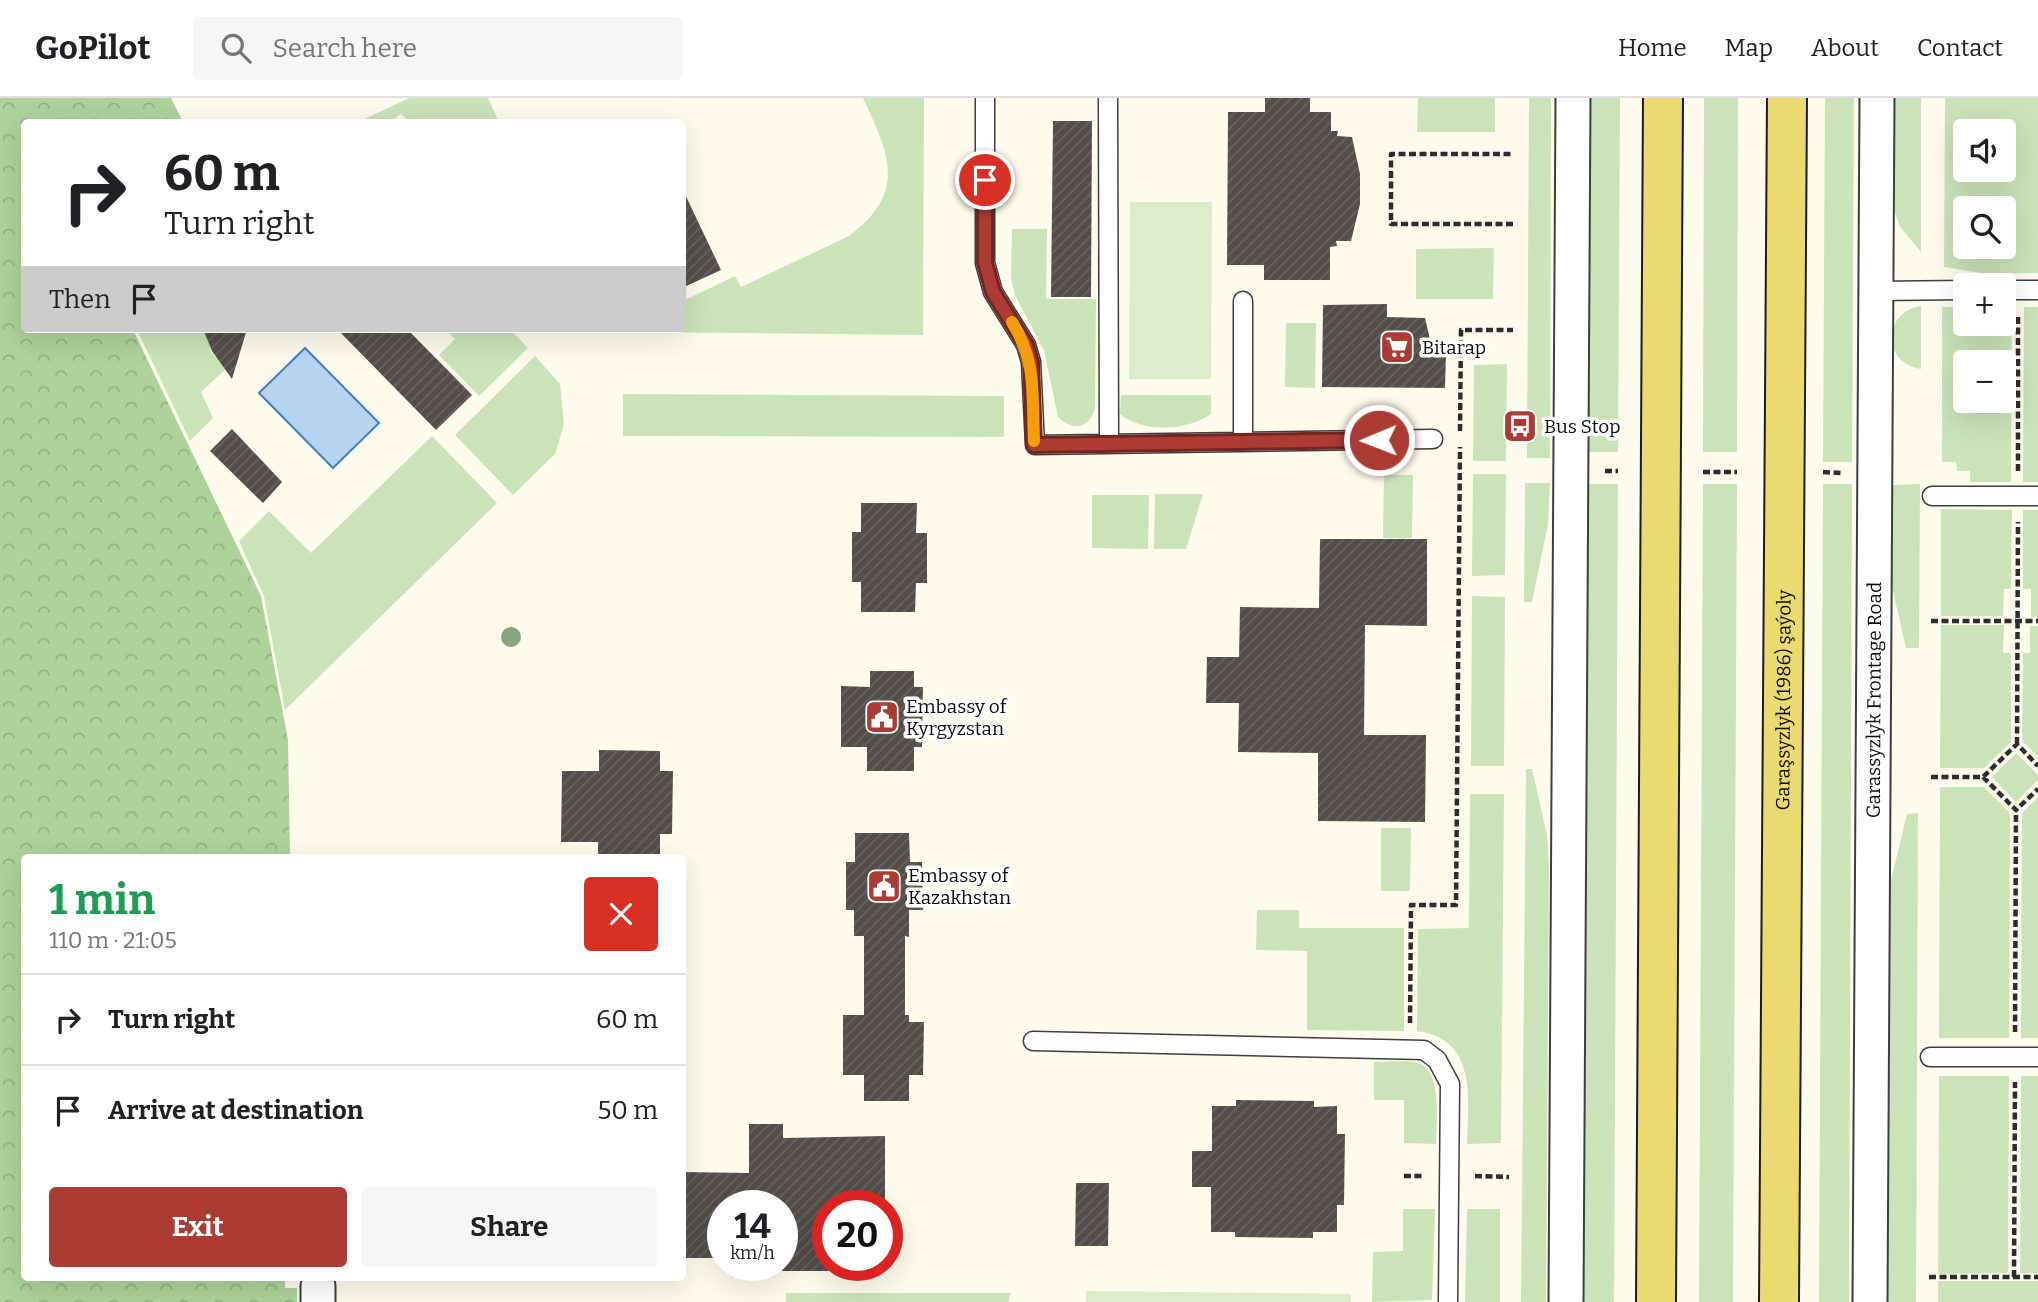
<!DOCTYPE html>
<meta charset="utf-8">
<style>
body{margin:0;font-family:Bitter,serif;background:#f6f6f6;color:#202124;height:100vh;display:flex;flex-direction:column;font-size:26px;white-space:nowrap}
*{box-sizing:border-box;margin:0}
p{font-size:23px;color:#757577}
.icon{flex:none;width:38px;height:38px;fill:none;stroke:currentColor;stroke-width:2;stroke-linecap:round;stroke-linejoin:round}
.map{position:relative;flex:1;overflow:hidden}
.details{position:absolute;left:21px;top:756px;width:665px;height:427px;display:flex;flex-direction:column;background:#fff;border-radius:7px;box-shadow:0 7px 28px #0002}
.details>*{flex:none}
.banner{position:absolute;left:21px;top:21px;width:665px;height:214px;border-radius:7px;box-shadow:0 7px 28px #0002;background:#fff;color:#202124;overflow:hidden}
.buttons{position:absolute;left:1953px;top:21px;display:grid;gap:14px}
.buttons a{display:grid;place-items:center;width:63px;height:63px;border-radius:7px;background:#fff;box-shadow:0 7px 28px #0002;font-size:35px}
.speed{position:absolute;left:707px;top:1092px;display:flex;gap:14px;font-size:35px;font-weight:700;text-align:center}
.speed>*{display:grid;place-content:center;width:91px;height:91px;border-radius:50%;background:#fff;box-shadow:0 7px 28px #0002;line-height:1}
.speed small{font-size:18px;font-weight:400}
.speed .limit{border:10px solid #d22;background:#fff;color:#111}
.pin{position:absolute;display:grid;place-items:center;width:60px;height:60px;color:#fff;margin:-30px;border:4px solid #fff;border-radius:50%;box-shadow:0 2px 7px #0007}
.me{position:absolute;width:77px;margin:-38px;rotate:269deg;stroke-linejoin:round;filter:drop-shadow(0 0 5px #0008)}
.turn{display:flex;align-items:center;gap:24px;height:147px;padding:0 28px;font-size:32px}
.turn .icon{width:91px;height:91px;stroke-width:2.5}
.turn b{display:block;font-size:49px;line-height:60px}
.then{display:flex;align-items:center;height:66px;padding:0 28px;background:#0003;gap:14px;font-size:26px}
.round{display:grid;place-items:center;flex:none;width:74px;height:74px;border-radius:7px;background:#f6f6f6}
.head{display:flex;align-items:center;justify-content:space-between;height:119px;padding:0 28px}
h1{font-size:42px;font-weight:700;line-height:52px;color:#1e9e55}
.action{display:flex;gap:14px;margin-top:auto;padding:14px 28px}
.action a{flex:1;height:80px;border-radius:7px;background:#ac3b33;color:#fff;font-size:28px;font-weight:700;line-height:80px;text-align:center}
.action a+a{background:#f6f6f6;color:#202124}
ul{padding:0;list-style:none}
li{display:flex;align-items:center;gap:21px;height:91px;padding:0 28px;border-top:2px solid #e0e0e0}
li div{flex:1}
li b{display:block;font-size:26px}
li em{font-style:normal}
header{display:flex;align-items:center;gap:42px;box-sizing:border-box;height:98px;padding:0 35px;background:#fff;border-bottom:2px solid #e0e0e0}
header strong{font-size:33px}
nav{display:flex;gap:38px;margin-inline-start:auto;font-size:24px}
.search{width:490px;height:63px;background:#f6f6f6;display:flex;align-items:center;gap:18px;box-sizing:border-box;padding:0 24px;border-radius:7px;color:#757577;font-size:26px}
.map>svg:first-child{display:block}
</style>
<header>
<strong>GoPilot</strong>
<div class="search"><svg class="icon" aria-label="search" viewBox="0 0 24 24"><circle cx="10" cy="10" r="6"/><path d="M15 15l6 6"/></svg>Search here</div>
<nav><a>Home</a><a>Map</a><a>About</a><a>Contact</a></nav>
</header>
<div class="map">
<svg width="2038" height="1204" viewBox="0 0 2038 1204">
<defs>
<pattern id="forest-crowns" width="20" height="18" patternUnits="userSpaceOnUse" patternTransform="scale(1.75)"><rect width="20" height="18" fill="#add29a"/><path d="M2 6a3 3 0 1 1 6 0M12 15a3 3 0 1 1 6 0" fill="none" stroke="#94b383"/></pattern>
<pattern id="building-hatch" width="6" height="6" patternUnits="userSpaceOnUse" patternTransform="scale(1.75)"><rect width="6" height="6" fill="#534e49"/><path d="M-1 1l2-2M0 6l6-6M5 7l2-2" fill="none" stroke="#67635f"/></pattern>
</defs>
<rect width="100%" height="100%" fill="#fdfcec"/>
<!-- green -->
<path fill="#cae3b9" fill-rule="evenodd" d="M409 0H488L499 24H409L401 16 390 24H358Z
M863 0H924L923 237 636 234 630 231H682L683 203 735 178 741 189 849 138C907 94 890 58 863 0Z
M1418 0H1495V34H1417Z
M1529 0H1551L1550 360H1527Z
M1590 0H1620L1618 354H1588Z
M1704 0H1738L1737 354H1703Z
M1825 0H1854L1852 364H1823Z
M1893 0H1921V154L1900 129 1894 112Z
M1945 0H2038V175L1987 176 1944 169ZM1965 33H2004V72H1965ZM1965 110H2004V149H1965Z
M1012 131H1047L1046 201H1096L1095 310C1090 330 1073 334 1058 319L1044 252 1015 197 1011 180Z
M1494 150 1493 201H1416V151Z
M1921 208V271C1902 267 1894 258 1891 240 1894 221 1902 212 1921 208Z
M1942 209H1965V226H2004V209H2012L2011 384H1970V373H1957L1956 364H1942ZM1965 264H2004V303H1965Z
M2024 209H2038V384H2023Z
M1286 225H1316L1315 290 1285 289Z
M142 231H207L211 254 227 270 201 294 213 320 190 343 138 234Z
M445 231H510L528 250 479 298 439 257 455 241Z
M535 258 560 286 564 326 555 356 513 397 455 337Z
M1507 266 1506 363H1473L1474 267Z
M623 296 1004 298V339L623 338Z
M1121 297H1211V316C1188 333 1142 335 1120 316Z
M432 338 497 405 285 612 264 498 239 443 269 413 311 455Z
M1473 376H1506L1505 477 1472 478Z
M1384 377H1413L1412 440H1383Z
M1525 385H1550L1548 426 1532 504H1524Z
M1588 386H1618L1614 1204H1584Z
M1703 386H1737L1733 1204H1699Z
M1823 386H1852L1849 1204H1819Z
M1920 386 1919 550H1906L1890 480 1891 387Z
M1155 396H1203L1186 451H1154Z
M1092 397H1149L1148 451 1092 450Z
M1941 411 2012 412 2011 491H2004L2003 518H1941Z
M2023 412H2038V519H2031V491H2023Z
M1472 498 1505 499 1504 668H1471Z
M1941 527H2004L2003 555H2011V644L1984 670H1940Z
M2030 528H2038V659L2022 643 2023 555H2030Z
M2016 655 2038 677V682L2016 704 1992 679Z
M1526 671H1532L1547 737 1549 767 1546 1204H1521Z
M1940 689H1984L2010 715 2009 940H1939Z
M1470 696H1504L1501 1045 1467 1046C1468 1001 1478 941 1417 933L1418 831 1469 830Z
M2038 699V940H2021L2022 715Z
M1918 715 1916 1204H1888L1889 790 1907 716Z
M1381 730H1411L1410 793H1381Z
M1257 812H1299V830H1404V933L1307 932V853L1256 852Z
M1374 964C1388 964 1405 962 1418 965 1443 972 1436 1026 1436 1046L1404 1045V1002H1374Z
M1939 978H2009L2008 1175 1938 1176Z
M2021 978H2038V1175H2020Z
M1403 1111H1435L1432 1202 1372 1204 1373 1154 1403 1153Z
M1467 1111H1500V1204H1465Z
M1938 1183H2038V1204H1938Z
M786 1195H1011L1008 1204H786Z"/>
<!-- forest -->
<path fill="url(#forest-crowns)" d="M0 0H171L183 24H24V231H137L134 234 261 498 288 642 290 759 24 760V1180H285V1190H297V1204H0Z"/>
<!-- pitch -->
<path fill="#dcecca" d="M1130 104H1212L1211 281H1129Z
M1086 1193 1351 1196V1204H1086Z"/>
<!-- water -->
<path fill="#b6d3ef" stroke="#447fbe" stroke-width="2" d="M305 250 379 325 333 370 259 295Z"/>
<!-- building -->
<path fill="url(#building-hatch)" d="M1265 0H1310V14H1331V33H1338L1337 38 1352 39 1360 76V106L1351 143H1336L1337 148 1330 149V182H1264V167H1227L1228 14H1265Z
M1053 23H1092L1091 199H1051Z
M682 90 721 172 682 190Z
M1387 206V219L1425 220 1433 254 1446 255 1445 290 1322 289 1323 207Z
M203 231H247L232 281 212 253Z
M337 231H407L472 297 436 332Z
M232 331 282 384 263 405 210 353Z
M861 405H917L916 435H927V485H916L915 514H861V484H852V434H861Z
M1320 441H1427V528L1365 527 1364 637H1426L1425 724 1318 723V655L1238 654 1239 605H1206L1207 559H1239L1240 509 1319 510Z
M870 573H914V589H923L922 649H914V673H867V649H841V588L870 589Z
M599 652 660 653V673H673L672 736H660V759L598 758V744H561L562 673H599Z
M855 735H909L910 764H922L923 812H909V839L905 838V917H909V924H924L923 977H909V1003H864V977H843V917H864V838H854V812H846V764H855Z
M1236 1002 1314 1003V1009L1337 1008V1036H1345L1344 1107H1337V1134H1313V1140L1235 1139V1134H1211V1089H1192V1053H1212V1008H1236Z
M749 1026H783V1040L885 1038V1108H828V1173H782V1108H720L719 1160H682V1074L749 1075Z
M1076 1085H1109L1108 1148H1075Z"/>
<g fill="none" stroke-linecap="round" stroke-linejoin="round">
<!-- lane casing -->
<g stroke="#3e3e3e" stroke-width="21">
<path id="lane" d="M985 0V165L993 194 1026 247 1031 264 1035 347 1433 341
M1108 0 1109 346
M2004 192H2038
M1876 193 1965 192
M1243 203V344
M1932 398H2038
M1033 943 1424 952 1437 962 1450 986 1448 1204
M1930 959H2038"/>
</g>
<!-- street casing -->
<g stroke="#3e3e3e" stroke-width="37">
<g id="street">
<path d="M318 1204V1188"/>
<path d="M1566 1204 1573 0"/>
<path id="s1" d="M1870 1204 1877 0"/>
</g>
</g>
<!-- primary casing -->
<g stroke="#1c1c1c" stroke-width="42">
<g id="primary">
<path d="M1656 1204 1663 0"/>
<path id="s2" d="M1779 1204 1787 0"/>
</g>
</g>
<!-- path -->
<path stroke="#2d2d2d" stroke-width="4.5" stroke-dasharray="7 3.5" stroke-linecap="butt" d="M1513 126H1391V56H1514
M1460 333 1461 232H1513
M1605 373H1618
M2018 373V217
M1703 374H1737
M1823 374 1841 375
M1931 523H2038
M2017 646 2018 424
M1931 679H1983L2017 646 2038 668
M1983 679 2016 712 2038 691
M1410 925 1411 807H1456L1460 349
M2015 934 2016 712
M1404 1078H1424
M1475 1078 1509 1079
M1929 1179H2038
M2014 1179 2015 984"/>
<!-- lane -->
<use href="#lane" stroke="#fff" stroke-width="18"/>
<!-- street -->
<use href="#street" stroke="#fff" stroke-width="33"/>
<!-- primary -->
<use href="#primary" stroke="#eada6f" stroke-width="38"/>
</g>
<!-- trees -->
<circle fill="#88a37d" cx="511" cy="539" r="10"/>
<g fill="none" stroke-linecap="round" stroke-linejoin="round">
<!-- route casing -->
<g stroke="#702621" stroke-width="18">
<path id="route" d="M985 82V165L993 194 1026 247 1031 264 1034 347 1379 342"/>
</g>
<!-- route -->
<use href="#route" stroke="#ac3b33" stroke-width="12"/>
<!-- slow -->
<path stroke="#f59e0b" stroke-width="12" d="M1012 224C1037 264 1032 297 1034 343"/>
</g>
<!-- icons -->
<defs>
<g id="supermarket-square" transform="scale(1.75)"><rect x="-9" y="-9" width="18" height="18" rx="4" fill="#ac3b33" stroke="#fff"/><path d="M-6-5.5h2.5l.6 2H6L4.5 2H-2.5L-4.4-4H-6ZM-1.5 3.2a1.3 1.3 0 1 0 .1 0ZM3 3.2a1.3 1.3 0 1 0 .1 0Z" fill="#fff"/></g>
<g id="bus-square" transform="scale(1.75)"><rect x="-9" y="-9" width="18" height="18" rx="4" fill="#ac3b33" stroke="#fff"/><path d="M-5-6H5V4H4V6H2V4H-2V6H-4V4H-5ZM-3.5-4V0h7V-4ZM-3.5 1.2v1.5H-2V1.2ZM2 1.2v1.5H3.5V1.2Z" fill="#fff"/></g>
<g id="civic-square" transform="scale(1.75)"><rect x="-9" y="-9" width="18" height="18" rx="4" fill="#ac3b33" stroke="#fff"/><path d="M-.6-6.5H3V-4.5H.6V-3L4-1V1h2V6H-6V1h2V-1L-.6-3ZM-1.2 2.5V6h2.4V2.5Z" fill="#fff"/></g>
</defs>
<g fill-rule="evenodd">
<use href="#supermarket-square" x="1397" y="249"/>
<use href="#bus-square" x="1520" y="328"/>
<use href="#civic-square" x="882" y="619"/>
<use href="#civic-square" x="884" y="788"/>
</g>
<g text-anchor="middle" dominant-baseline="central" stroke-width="7" stroke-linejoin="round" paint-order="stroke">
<!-- poi labels -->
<g font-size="19" fill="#0b0b0b" stroke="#fff" text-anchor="start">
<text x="1422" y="249">Bitarap</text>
<text x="1544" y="328">Bus Stop</text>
<text x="906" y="608">Embassy of<tspan x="906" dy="22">Kyrgyzstan</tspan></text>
<text x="908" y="777">Embassy of<tspan x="908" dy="22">Kazakhstan</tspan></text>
</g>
<!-- street labels -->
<g font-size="19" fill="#0b0b0b" stroke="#fff">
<text stroke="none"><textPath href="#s2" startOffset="602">Garaşsyzlyk (1986) şaýoly</textPath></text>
<text stroke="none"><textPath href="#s1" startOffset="602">Garassyzlyk Frontage Road</textPath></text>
</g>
</g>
</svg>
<div class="buttons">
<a><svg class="icon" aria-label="sound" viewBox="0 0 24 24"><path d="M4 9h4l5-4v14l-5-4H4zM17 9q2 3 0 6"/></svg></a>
<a><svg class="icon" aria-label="search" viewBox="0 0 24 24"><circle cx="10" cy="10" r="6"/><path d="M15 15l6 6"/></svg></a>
<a>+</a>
<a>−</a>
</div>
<div class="speed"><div>14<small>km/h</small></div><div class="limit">20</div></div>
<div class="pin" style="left:985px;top:82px;background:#d93025"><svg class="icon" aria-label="arrive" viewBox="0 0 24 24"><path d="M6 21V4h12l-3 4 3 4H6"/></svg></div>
<svg class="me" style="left:1379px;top:342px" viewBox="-20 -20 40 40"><circle r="17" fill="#ac3b33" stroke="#fff" stroke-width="3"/><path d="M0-11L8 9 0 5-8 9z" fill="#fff"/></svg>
<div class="banner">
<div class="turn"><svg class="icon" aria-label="right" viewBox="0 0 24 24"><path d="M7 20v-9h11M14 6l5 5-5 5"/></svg><div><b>60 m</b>Turn right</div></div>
<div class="then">Then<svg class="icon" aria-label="arrive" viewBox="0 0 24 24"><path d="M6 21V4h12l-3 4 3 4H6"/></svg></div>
</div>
<section class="details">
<div class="head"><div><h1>1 min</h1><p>110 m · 21:05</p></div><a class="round" style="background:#d93025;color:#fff"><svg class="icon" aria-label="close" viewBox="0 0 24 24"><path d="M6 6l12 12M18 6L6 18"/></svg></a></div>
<ul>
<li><svg class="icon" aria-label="right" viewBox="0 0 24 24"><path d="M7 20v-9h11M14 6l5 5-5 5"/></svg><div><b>Turn right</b></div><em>60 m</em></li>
<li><svg class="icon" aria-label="arrive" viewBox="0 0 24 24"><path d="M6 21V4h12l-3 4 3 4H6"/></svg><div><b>Arrive at destination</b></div><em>50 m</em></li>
</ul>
<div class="action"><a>Exit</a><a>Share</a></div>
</section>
</div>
